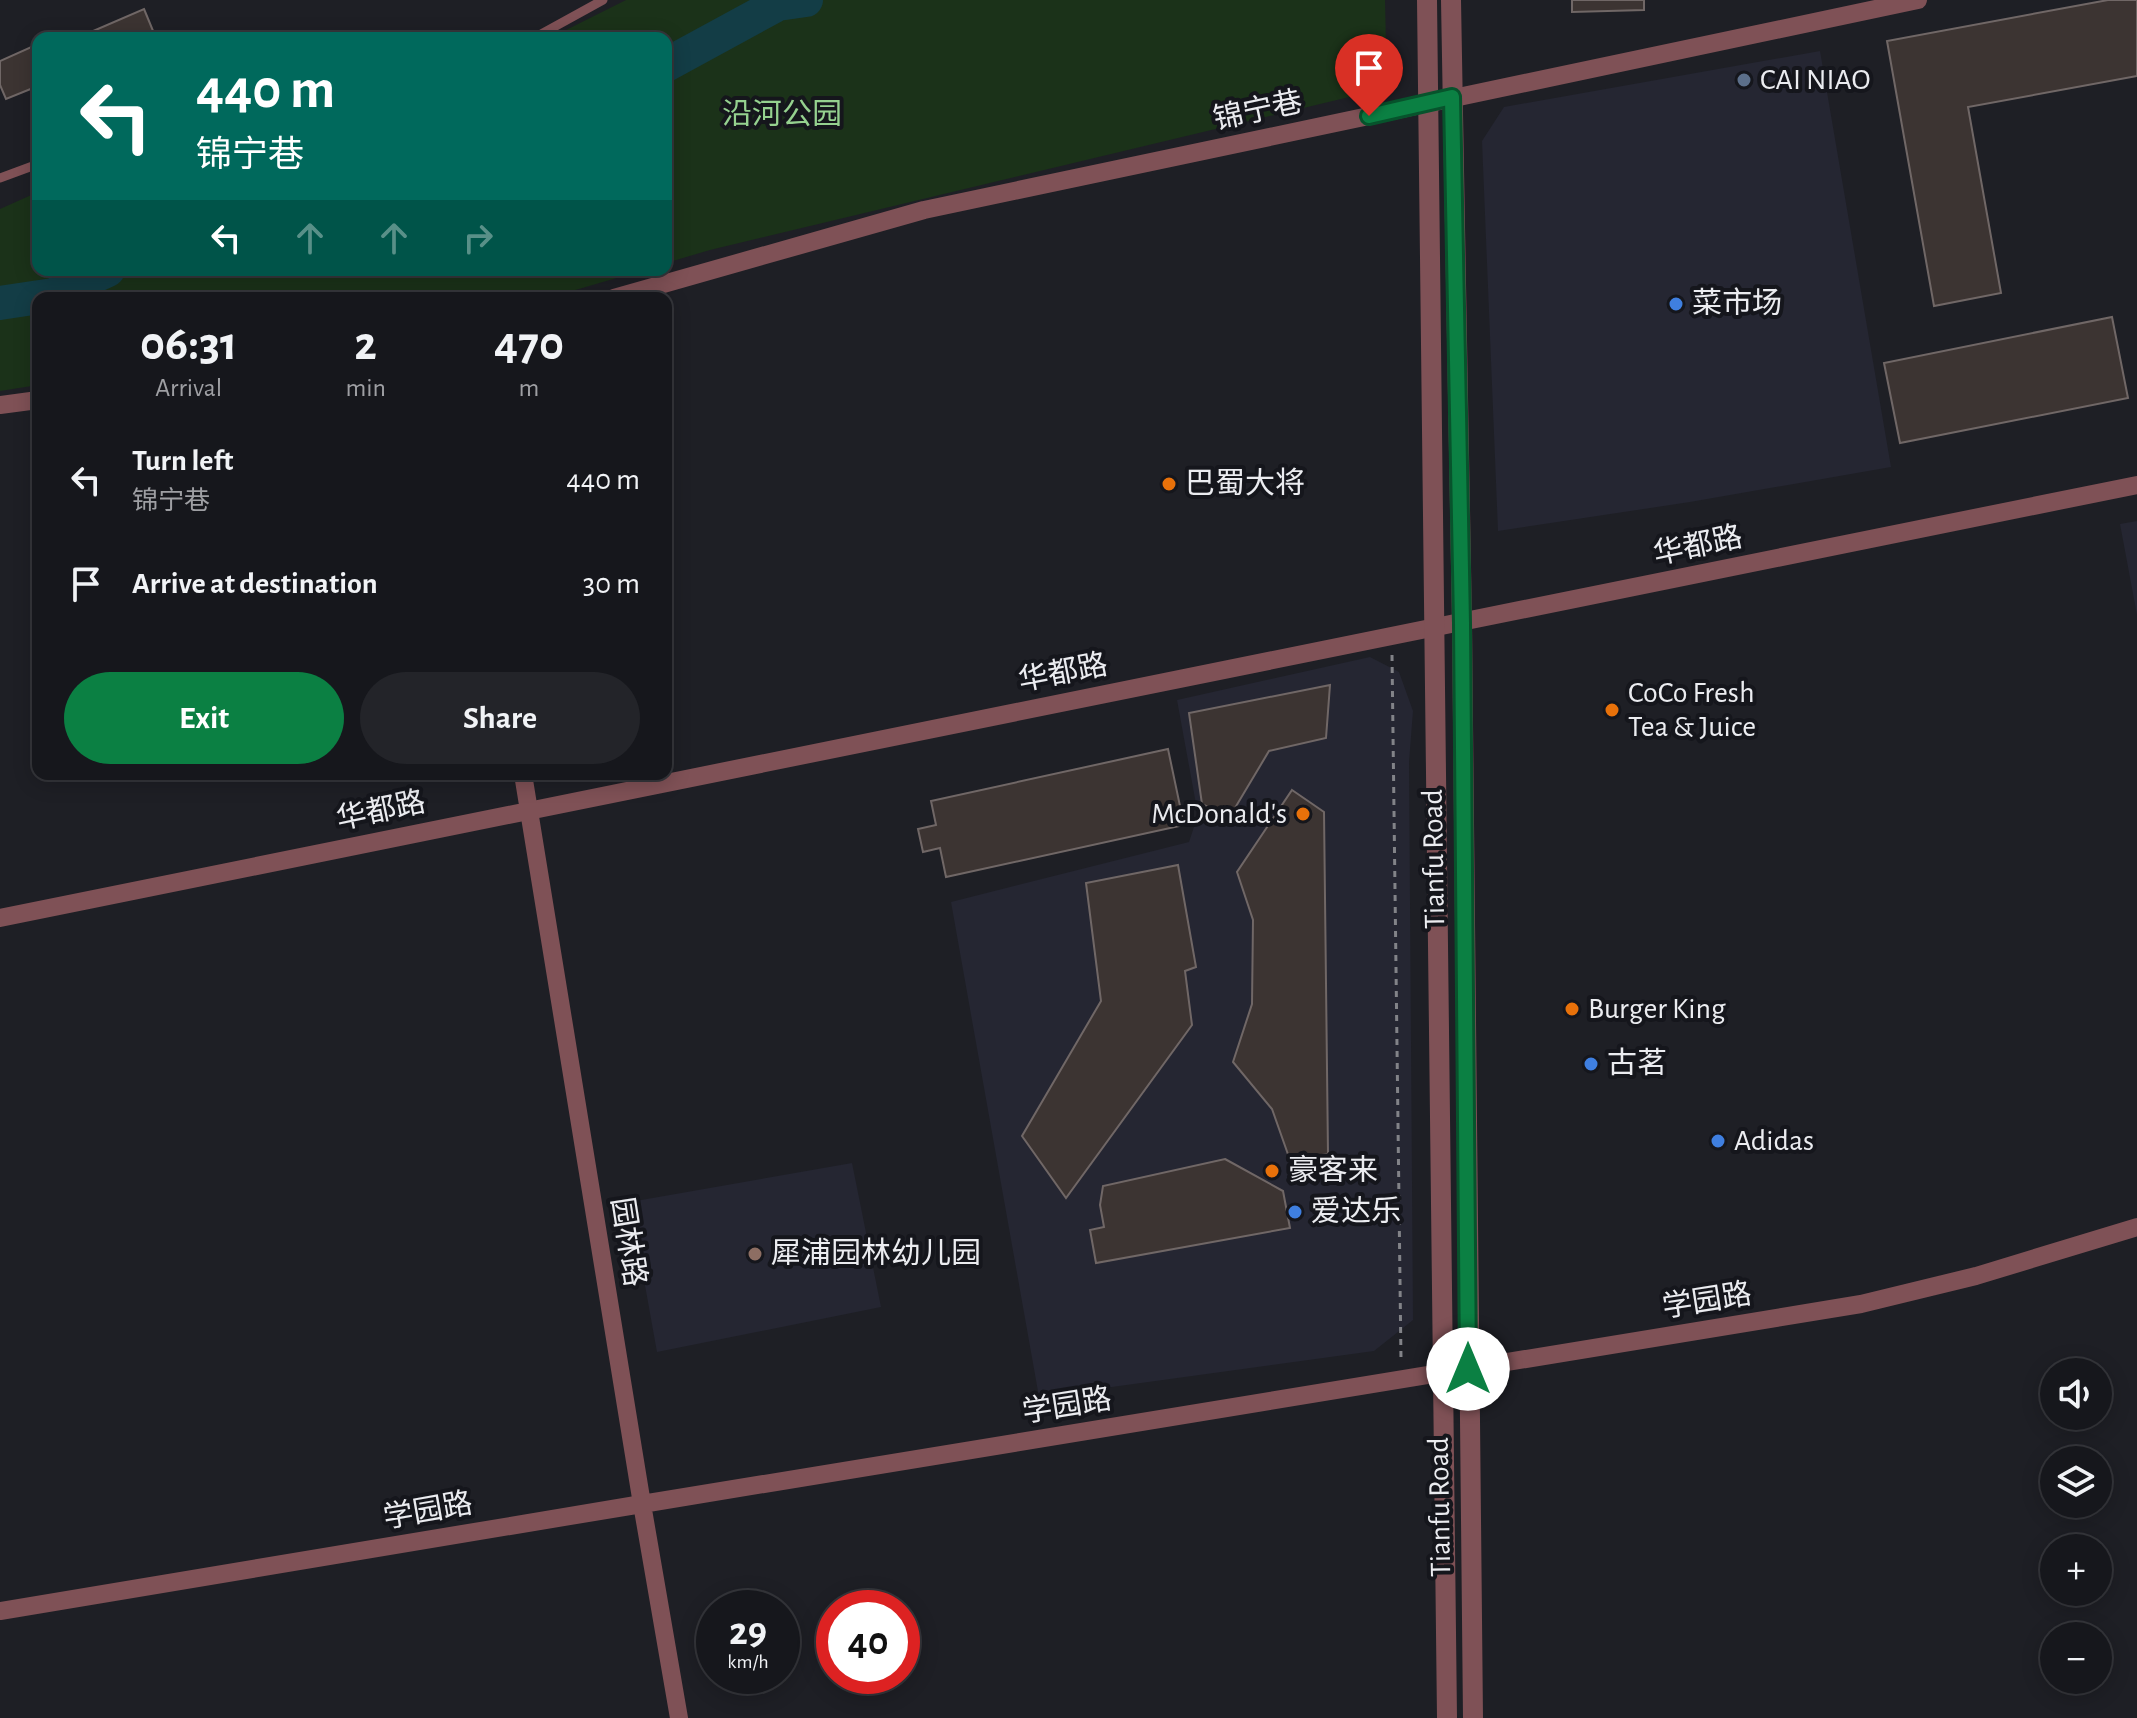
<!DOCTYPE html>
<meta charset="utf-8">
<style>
body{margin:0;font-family:"Alegreya Sans","Noto Sans SC",sans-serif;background:#232429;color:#f1f3f6;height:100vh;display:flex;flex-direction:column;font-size:30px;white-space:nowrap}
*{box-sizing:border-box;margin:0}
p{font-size:26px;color:#9e9fa3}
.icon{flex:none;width:44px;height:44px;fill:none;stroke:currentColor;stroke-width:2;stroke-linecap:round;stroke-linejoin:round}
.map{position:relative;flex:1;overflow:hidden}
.details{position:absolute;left:32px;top:292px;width:640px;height:488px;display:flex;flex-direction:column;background:#16171c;border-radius:16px;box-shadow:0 4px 20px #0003,0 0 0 2px #35363b}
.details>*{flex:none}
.guide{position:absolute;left:32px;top:32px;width:640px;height:244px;border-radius:16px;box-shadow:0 4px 20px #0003,0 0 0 2px #35363b;background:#00695c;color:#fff;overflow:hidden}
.tools{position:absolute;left:2040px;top:1358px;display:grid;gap:16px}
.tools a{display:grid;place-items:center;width:72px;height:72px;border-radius:50%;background:#16171c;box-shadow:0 4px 20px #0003,0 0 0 2px #35363b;font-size:40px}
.speed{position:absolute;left:696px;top:1590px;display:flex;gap:16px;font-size:40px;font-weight:700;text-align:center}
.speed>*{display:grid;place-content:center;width:104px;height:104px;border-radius:50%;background:#16171c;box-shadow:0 4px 20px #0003,0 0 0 2px #35363b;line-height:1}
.speed small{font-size:20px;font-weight:400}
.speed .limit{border:12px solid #d22;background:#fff;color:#111}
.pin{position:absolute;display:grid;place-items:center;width:68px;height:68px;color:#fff;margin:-82px -34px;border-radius:50% 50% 50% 0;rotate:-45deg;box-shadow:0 0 8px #0007}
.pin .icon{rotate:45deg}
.me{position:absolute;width:88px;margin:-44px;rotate:0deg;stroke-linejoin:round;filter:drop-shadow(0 0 6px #0008)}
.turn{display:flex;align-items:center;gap:28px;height:168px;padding:0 32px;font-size:36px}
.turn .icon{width:104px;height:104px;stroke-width:2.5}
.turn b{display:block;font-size:56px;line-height:68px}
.lanes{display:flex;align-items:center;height:76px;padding:0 32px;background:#0003;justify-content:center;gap:40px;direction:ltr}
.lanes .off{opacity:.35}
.eta{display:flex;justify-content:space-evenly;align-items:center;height:136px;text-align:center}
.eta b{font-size:48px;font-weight:600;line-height:56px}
.cta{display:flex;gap:16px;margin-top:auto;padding:16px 32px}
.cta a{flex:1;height:92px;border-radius:48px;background:#0b8043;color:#fff;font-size:32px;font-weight:600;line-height:92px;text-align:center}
.cta a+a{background:#232429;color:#f1f3f6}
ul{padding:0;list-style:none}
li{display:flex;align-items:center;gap:24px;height:104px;padding:0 32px}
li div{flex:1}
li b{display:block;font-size:30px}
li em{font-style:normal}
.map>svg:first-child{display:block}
</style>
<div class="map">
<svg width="2137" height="1718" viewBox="0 0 2137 1718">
<rect width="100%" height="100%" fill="#1e1f25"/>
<!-- built -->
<path fill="#252632" d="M1820 51 1891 467 1690 502 1498 531 1482 141 1504 107Z
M2137 521V615L2120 524Z
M1370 657 1399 672 1413 711 1409 762 1413 1320 1374 1351 1039 1397 951 902 1189 842 1198 815 1177 700Z
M852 1163 881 1307 657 1352 630 1202Z"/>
<!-- green -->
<path fill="#1b3219" d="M626 0H1385L1387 88 710 250 666 263V38H550Z
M38 192V270H644L548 298H38V385L0 391V209Z"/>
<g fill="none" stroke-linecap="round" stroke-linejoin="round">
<!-- river -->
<path stroke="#133d46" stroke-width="34" d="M666 65 778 4 806 0
M0 303 53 295 108 270"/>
</g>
<!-- building -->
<path fill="#3c3432" stroke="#706766" stroke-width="2" d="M1572 0H1644V10L1572 12Z
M2108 0H2137V76L1968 107 2001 293 1934 306 1887 41Z
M144 9 156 38H77Z
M38 44V86L6 99 0 85V61Z
M2112 317 2128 398 1900 443 1884 363Z
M1330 685 1326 738 1269 751 1229 818 1202 804 1189 713Z
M1168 749 1184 825 946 877 940 848 923 852 918 829 936 825 931 801Z
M1292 790 1324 812 1328 1154 1290 1160 1272 1109 1233 1062 1252 1004 1253 920 1237 872Z
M1178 865 1196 967 1185 971 1192 1025 1066 1198 1022 1136 1101 1001 1086 883Z
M1225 1159 1283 1191 1290 1228 1096 1263 1090 1230 1104 1227 1100 1205 1103 1186Z"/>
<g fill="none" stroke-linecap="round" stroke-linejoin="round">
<!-- path -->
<path stroke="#828388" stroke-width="3" stroke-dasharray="6 6" stroke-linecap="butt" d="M1392 655 1401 1359"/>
<!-- service -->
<path stroke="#7f5156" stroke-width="9" d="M534 38 603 0
M0 178 38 164"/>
<!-- minor -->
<path stroke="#7f5156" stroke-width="18" d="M614 298 924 210 1918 0
M0 405 38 400
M523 774 642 1504 679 1718
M0 918 2137 485
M0 1611 642 1504 1861 1304 1976 1276 2137 1227"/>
<!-- tertiary -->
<path stroke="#7f5156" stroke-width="20" d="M1427 0 1447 1718
M1451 0 1462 623 1473 1718"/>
</g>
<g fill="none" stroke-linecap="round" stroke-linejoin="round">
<!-- route casing -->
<g stroke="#07532c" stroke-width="20">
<path id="route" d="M1369 116 1452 97 1462 623 1468 1369"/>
</g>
<!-- route -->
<use href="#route" stroke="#0b8043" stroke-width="14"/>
</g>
<!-- markers -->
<circle fill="#5c6f8a" stroke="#15161c" stroke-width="3" cx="1744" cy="80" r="8"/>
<g fill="#3f7fe0" stroke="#15161c" stroke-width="3">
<circle cx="1676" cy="304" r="8"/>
<circle cx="1591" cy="1064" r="8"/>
<circle cx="1718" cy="1141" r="8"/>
<circle cx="1295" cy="1212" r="8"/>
</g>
<g fill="#e8710a" stroke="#15161c" stroke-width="3">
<circle cx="1169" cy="484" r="8"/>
<circle cx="1612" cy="710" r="8"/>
<circle cx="1303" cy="814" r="8"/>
<circle cx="1572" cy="1009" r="8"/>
<circle cx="1272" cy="1171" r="8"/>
</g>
<circle fill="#8d6e63" stroke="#15161c" stroke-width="3" cx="755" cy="1254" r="8"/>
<g text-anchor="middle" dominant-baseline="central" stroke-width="8" stroke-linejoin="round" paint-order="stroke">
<!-- poi labels -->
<g font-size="30" fill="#ebecf0" stroke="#15161c" text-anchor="start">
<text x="1760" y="80">CAI NIAO</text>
<text x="1692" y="304">菜市场</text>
<text x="1185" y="484">巴蜀大将</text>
<text x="1628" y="693">CoCo Fresh<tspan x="1628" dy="34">Tea &amp; Juice</tspan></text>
<text x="1287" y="814" text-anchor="end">McDonald's</text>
<text x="1588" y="1009">Burger King</text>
<text x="1607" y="1064">古茗</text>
<text x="1734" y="1141">Adidas</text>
<text x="1288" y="1171">豪客来</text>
<text x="1311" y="1212">爱达乐</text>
<text x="771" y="1254">犀浦园林幼儿园</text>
</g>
<!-- street labels -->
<g font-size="30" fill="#ebecf0" stroke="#15161c">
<text transform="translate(1258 111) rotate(-12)">锦宁巷</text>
<text transform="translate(1698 546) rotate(-12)">华都路</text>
<text transform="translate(1063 673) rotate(-11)">华都路</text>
<text transform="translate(381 811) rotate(-12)">华都路</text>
<text transform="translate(1434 859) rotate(-91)">Tianfu Road</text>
<text transform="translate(628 1242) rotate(81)">园林路</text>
<text transform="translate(1707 1301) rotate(-9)">学园路</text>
<text transform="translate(1067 1406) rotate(-9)">学园路</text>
<text transform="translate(1440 1507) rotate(-91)">Tianfu Road</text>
<text transform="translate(428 1511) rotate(-10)">学园路</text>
</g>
<!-- park labels -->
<g font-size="30" fill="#95d18f" stroke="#15161c">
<text x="782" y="115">沿河公园</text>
</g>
</g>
</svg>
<div class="tools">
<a><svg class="icon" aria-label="sound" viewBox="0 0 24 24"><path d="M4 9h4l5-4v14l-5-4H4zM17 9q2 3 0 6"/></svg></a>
<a><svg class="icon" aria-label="layers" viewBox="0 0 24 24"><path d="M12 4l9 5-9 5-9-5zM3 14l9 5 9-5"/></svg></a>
<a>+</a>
<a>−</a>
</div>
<div class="speed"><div>29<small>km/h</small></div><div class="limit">40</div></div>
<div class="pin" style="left:1369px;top:116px;background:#d93025"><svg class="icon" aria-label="arrive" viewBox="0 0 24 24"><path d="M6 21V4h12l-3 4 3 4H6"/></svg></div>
<svg class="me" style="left:1468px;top:1369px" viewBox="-20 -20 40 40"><circle r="19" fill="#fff"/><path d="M0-13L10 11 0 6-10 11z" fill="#0b8043"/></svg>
<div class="guide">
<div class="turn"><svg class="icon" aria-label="left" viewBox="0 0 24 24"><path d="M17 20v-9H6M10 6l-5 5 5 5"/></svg><div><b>440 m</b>锦宁巷</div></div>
<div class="lanes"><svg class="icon" aria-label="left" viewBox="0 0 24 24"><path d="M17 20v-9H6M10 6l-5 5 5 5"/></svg><svg class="icon off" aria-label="ahead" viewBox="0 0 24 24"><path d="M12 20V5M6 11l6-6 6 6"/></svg><svg class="icon off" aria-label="ahead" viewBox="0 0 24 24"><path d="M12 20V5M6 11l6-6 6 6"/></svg><svg class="icon off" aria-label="right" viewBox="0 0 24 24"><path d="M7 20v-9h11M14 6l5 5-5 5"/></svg></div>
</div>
<section class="details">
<div class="eta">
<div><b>06:31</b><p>Arrival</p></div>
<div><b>2</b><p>min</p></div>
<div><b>470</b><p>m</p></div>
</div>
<ul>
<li><svg class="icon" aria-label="left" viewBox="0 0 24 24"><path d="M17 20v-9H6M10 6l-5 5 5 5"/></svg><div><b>Turn left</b><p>锦宁巷</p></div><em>440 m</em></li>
<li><svg class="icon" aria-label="arrive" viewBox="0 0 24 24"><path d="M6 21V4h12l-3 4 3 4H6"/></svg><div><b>Arrive at destination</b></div><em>30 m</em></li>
</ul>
<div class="cta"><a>Exit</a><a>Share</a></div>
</section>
</div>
